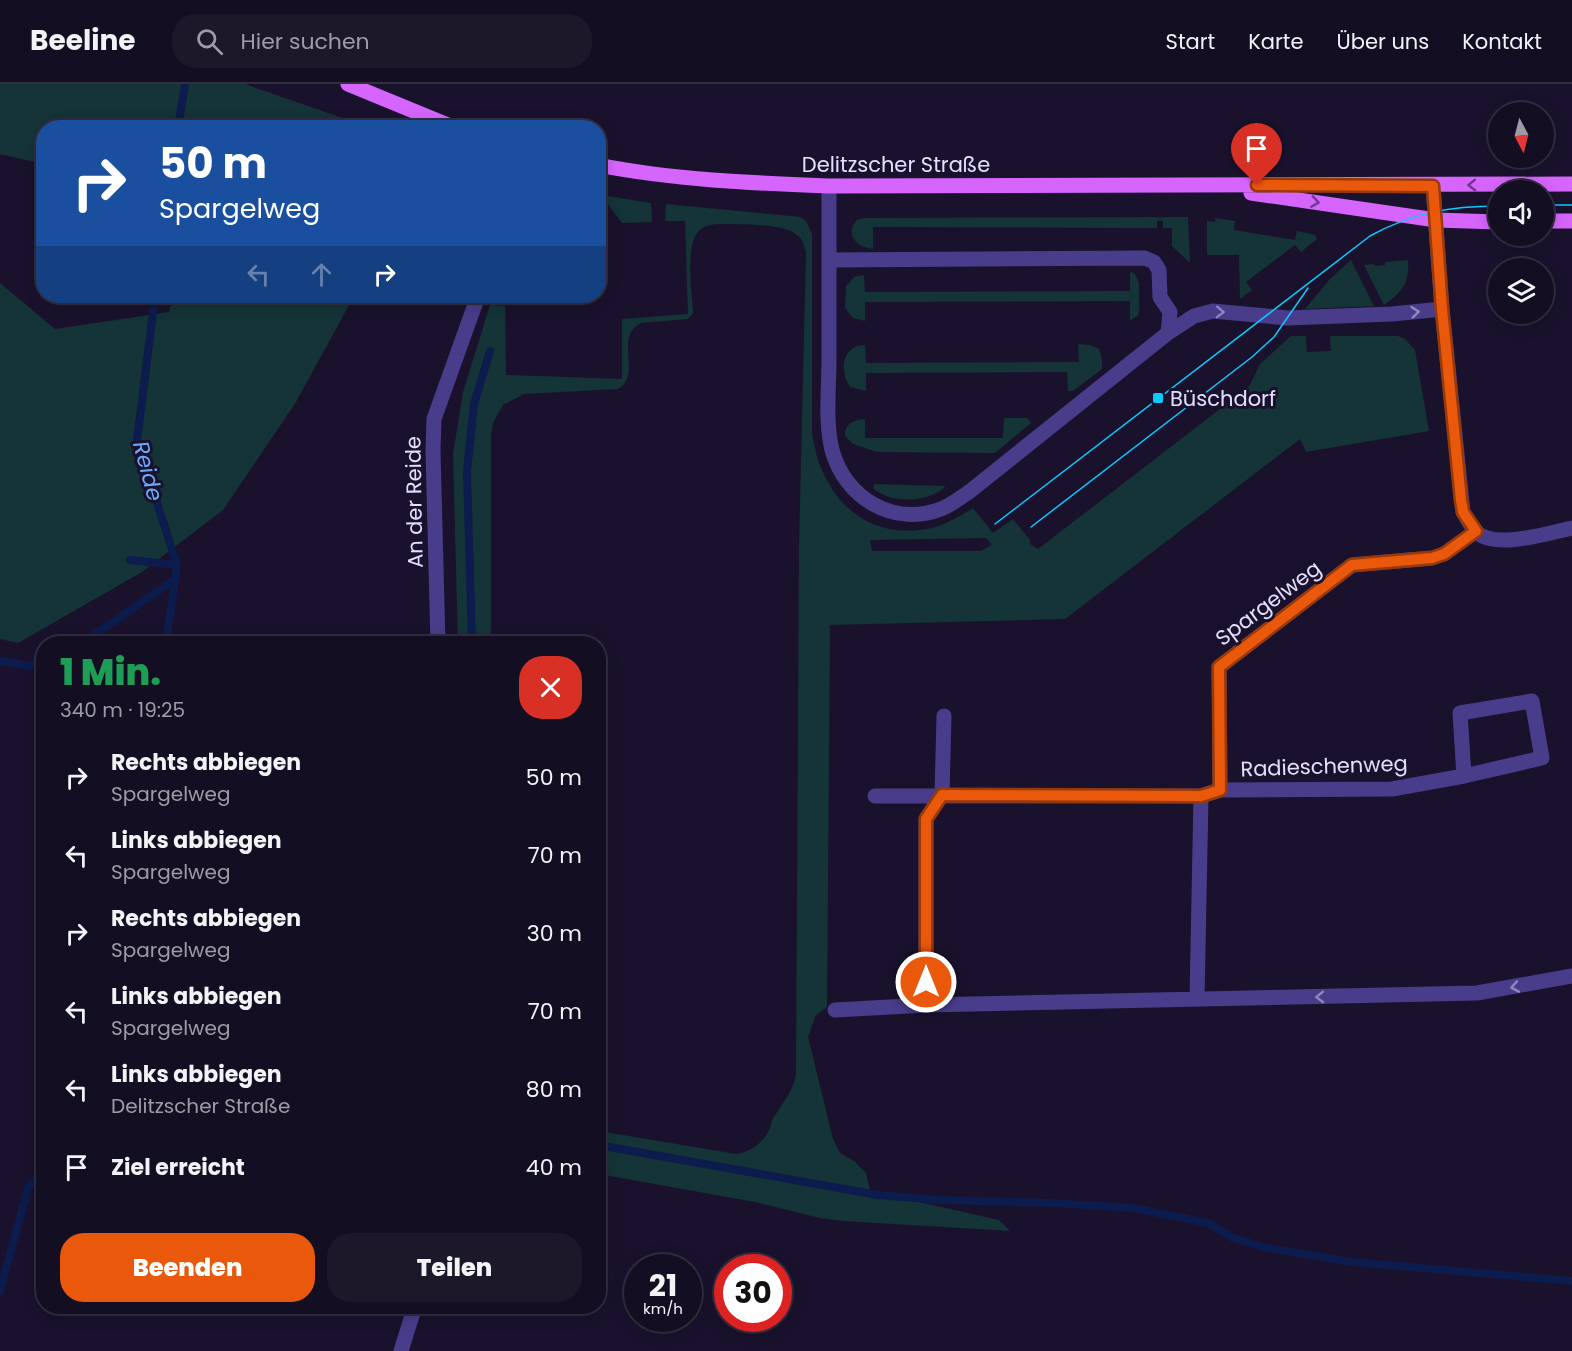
<!DOCTYPE html>
<html lang="de">
<meta charset="utf-8">
<style>
body{margin:0;font-family:Poppins,sans-serif;background:#1d172a;color:#f1f3f6;height:100vh;display:flex;flex-direction:column;font-size:22px;white-space:nowrap}
*{box-sizing:border-box;margin:0}
p{font-size:20px;color:#9d9ca5}
.icon{flex:none;width:33px;height:33px;fill:none;stroke:currentColor;stroke-width:2;stroke-linecap:round;stroke-linejoin:round}
.map{position:relative;flex:1;overflow:hidden}
.sheet{position:absolute;left:36px;top:552px;width:570px;height:678px;display:flex;flex-direction:column;background:#140e22;border-radius:24px;box-shadow:0 3px 15px #0003,0 0 0 2px #332e40}
.sheet>*{flex:none}
.banner{position:absolute;left:36px;top:36px;width:570px;height:183px;border-radius:24px;box-shadow:0 3px 15px #0003,0 0 0 2px #332e40;background:#1a4fa0;color:#fff;overflow:hidden}
.needle{width:39px;rotate:173deg}
.fabs{position:absolute;left:1488px;top:18px;display:grid;gap:12px}
.fabs a{display:grid;place-items:center;width:66px;height:66px;border-radius:50%;background:#140e22;box-shadow:0 3px 15px #0003,0 0 0 2px #332e40;font-size:30px}
.speed{position:absolute;left:624px;top:1170px;display:flex;gap:12px;font-size:30px;font-weight:700;text-align:center}
.speed>*{display:grid;place-content:center;width:78px;height:78px;border-radius:50%;background:#140e22;box-shadow:0 3px 15px #0003,0 0 0 2px #332e40;line-height:1}
.speed small{font-size:15px;font-weight:400}
.speed .limit{border:9px solid #d22;background:#fff;color:#111}
.pin{position:absolute;display:grid;place-items:center;width:51px;height:51px;color:#fff;margin:-62px -26px;border-radius:50% 50% 50% 0;rotate:-45deg;box-shadow:0 0 6px #0007}
.pin .icon{rotate:45deg}
.me{position:absolute;width:66px;margin:-33px;rotate:0deg;stroke-linejoin:round;filter:drop-shadow(0 0 4px #0008)}
.turn{display:flex;align-items:center;gap:21px;height:126px;padding:0 24px;font-size:27px}
.turn .icon{width:78px;height:78px;stroke-width:2.5}
.turn b{display:block;font-size:42px;line-height:51px}
.lanes{display:flex;align-items:center;height:57px;padding:0 24px;background:#0003;justify-content:center;gap:30px;direction:ltr}
.lanes .off{opacity:.35}
.round{display:grid;place-items:center;flex:none;width:63px;height:63px;border-radius:24px;background:#1d172a}
.headline{display:flex;align-items:center;justify-content:space-between;height:102px;padding:0 24px}
h1{font-size:36px;font-weight:800;line-height:45px;color:#1e9e55}
.action{display:flex;gap:12px;margin-top:auto;padding:12px 24px}
.action a{flex:1;height:69px;border-radius:24px;background:#ea580c;color:#fff;font-size:24px;font-weight:800;line-height:69px;text-align:center}
.action a+a{background:#1d172a;color:#f1f3f6}
ul{padding:0;list-style:none}
li{display:flex;align-items:center;gap:18px;height:78px;padding:0 24px}
li div{flex:1}
li b{display:block;font-size:22px}
li em{font-style:normal}
header{display:flex;align-items:center;gap:36px;box-sizing:border-box;height:84px;padding:0 30px;background:#140e22;border-bottom:2px solid #332e40}
header strong{font-size:28px}
nav{display:flex;gap:33px;margin-inline-start:auto;font-size:21px}
.search{width:420px;height:54px;background:#1d172a;display:flex;align-items:center;gap:15px;box-sizing:border-box;padding:0 21px;border-radius:24px;color:#9d9ca5;font-size:22px}
.map>svg:first-child{display:block}
</style>
<header>
<strong>Beeline</strong>
<div class="search"><svg class="icon" aria-label="search" viewBox="0 0 24 24"><circle cx="10" cy="10" r="6"/><path d="M15 15l6 6"/></svg>Hier suchen</div>
<nav><a>Start</a><a>Karte</a><a>Über uns</a><a>Kontakt</a></nav>
</header>
<div class="map">
<svg width="1572" height="1267" viewBox="0 0 1572 1267">
<rect width="100%" height="100%" fill="#1a122d"/>
<!-- green -->
<path fill="#153437" fill-rule="evenodd" d="M0 0H245L368 43 44 44 43 80 0 70Z
M601 111 651 119 652 138 622 139Z
M666 120 800 133 806 137 812 150V348C820 411 864 459 932 444 947 440 960 432 973 424L993 449 1013 435 1030 456V460L1038 465 1237 312 1250 301 1260 280 1291 252H1306L1307 268 1331 267 1330 252H1398L1405 255 1415 266 1429 347 1306 368 1300 355 1065 535 830 541 827 923 816 931 808 953 833 1055 840 1069 854 1077 866 1089 870 1107 999 1136 1010 1147 844 1137 820 1134 755 1118 599 1090V1047L736 1070C751 1068 762 1060 769 1046 771 1042 771 1037 774 1033 783 1018 792 1009 796 991L799 463 806 168C804 162 803 155 797 151 782 138 736 141 716 140 709 141 703 142 698 148 685 162 692 209 693 229L688 235 641 239C613 253 643 291 618 305L524 310 503 321 493 339 491 351V559H458L453 370 463 308 490 221 505 222 506 291 622 295V235L688 230 685 137H665ZM986 454 992 461 981 467H872L870 456Z
M1188 133 1190 179 1172 162V144H1163V137H1157V144L873 143V165C857 163 844 151 857 136L863 134Z
M1215 134 1235 137 1234 146 1295 156 1297 147 1315 151 1317 155 1301 168 1295 161 1246 198 1252 206 1240 215 1239 171H1207V137L1215 138Z
M1351 176 1374 222 1305 225 1330 195Z
M1408 176C1410 199 1402 208 1384 221L1364 181 1374 180 1375 182 1385 181V178Z
M1130 187 1135 190 1139 199V226L1138 231 1130 237V217L865 218V237L853 234 845 224 846 202 854 193 864 191 865 208 1130 207Z
M0 199 55 245 169 228 173 212H354L296 318 223 426 142 488 18 559 0 555Z
M1078 260 1090 261 1099 265 1102 275V285L1073 307H1068L1067 288 866 289V307L850 303C839 287 842 261 865 261L866 279 1079 278Z
M1004 334H1027L1031 339 995 369 877 368 853 360 845 352C845 339 854 336 865 335V354H1003Z
M875 400 944 402 945 403C928 419 890 420 873 404Z"/>
<g fill="none" stroke-linecap="round" stroke-linejoin="round">
<!-- stream -->
<path stroke="#0c1c4c" stroke-width="8" d="M178 44 185 0
M155 212 137 357 177 481 166 560
M130 476 177 481
M80 560 87 556 175 495
M472 560 467 387 474 320 490 267
M0 577 29 582 44 576
M598 1061 878 1111 939 1116 1051 1119 1133 1124 1208 1139 1233 1154 1267 1164 1352 1178 1572 1197
M0 1207 28 1104 44 1085"/>
<!-- minor -->
<path stroke="#493d8b" stroke-width="15" d="M829 102C829 159 829 217 829 275 829 304 825 337 832 366 845 414 893 443 941 425 951 421 960 414 969 408L1168 249 1194 232 1213 227 1287 234 1392 230 1442 225
M1433 102 1442 225 1463 428C1467 434 1470 442 1476 448 1496 466 1547 449 1572 444
M830 176 1145 174 1154 178 1159 186 1160 213 1170 228 1168 249
M438 560 433 366 434 335 478 212
M1220 706 1392 705 1464 692 1542 674 1532 617 1460 629 1464 692
M875 712H1201L1220 706 1219 583 1352 481 1432 474 1444 470 1476 447
M1197 915 1201 712
M926 921V735L942 711 944 632
M835 926 926 921 1477 909 1572 892
M401 1267 415 1222"/>
<!-- major -->
<path stroke="#d665fe" stroke-width="15" d="M348 0 455 44
M598 81C674 96 752 99 829 102L1572 100
M1251 109 1436 136 1498 138
M1544 137H1572"/>
<!-- tram -->
<path stroke="#0bcafe" stroke-width="1.5" d="M1544 121H1572
M995 440 1370 152C1411 129 1452 122 1498 122
M1031 443 1252 273 1274 253 1308 204"/>
</g>
<!-- one-way arrows -->
<defs><path id="oneway-chevron" d="M-2-3.5L2.5 0L-2 3.5" fill="none" stroke-width="1.6" stroke-linecap="round" stroke-linejoin="round" transform="scale(1.5)"/></defs>
<g stroke="#6f378b">
<use href="#oneway-chevron" transform="translate(1472 101) rotate(179)"/>
<use href="#oneway-chevron" transform="translate(1315 118) rotate(8)"/>
</g>
<g stroke="#8f85bf">
<use href="#oneway-chevron" transform="translate(1220 228) rotate(2)"/>
<use href="#oneway-chevron" transform="translate(1415 228) rotate(-6)"/>
<use href="#oneway-chevron" transform="translate(1515 903) rotate(170)"/>
<use href="#oneway-chevron" transform="translate(1320 913) rotate(179)"/>
</g>
<g fill="none" stroke-linecap="round" stroke-linejoin="round">
<!-- route casing -->
<g stroke="#983908" stroke-width="15">
<path id="route" d="M926 898V735L942 711 1201 712 1220 706 1219 583 1352 481 1432 474 1444 470 1476 447 1463 428 1461 416 1442 225 1433 102 1257 101"/>
</g>
<!-- route -->
<use href="#route" stroke="#ea580c" stroke-width="10"/>
</g>
<!-- markers -->
<rect fill="#0bcafe" stroke="#1a122d" stroke-width="2" x="1152" y="308" width="12" height="12" rx="3"/>
<g text-anchor="middle" dominant-baseline="central" stroke-width="6" stroke-linejoin="round" paint-order="stroke">
<!-- street labels -->
<g font-size="21" fill="#e5deff" stroke="#1a122d">
<text x="896" y="80">Delitzscher Straße</text>
<text transform="translate(414 418) rotate(-91)">An der Reide</text>
<text transform="translate(1268 519) rotate(-37)">Spargelweg</text>
<text transform="translate(1324 682) rotate(-2)">Radieschenweg</text>
</g>
<!-- poi labels -->
<g font-size="21" fill="#e5deff" stroke="#1a122d" text-anchor="start">
<text x="1170" y="314">Büschdorf</text>
</g>
<!-- water labels -->
<g font-size="22" font-style="italic" fill="#6caafe" stroke="#1a122d">
<text transform="translate(148 387) rotate(75)">Reide</text>
</g>
</g>
</svg>
<div class="fabs">
<a><svg class="needle" viewBox="-14 -14 28 28"><path d="M0-13l5 13h-10z" fill="#e53935"/><path d="M0 13l5-13h-10z" fill="#9d9ca5"/></svg></a>
<a><svg class="icon" aria-label="sound" viewBox="0 0 24 24"><path d="M4 9h4l5-4v14l-5-4H4zM17 9q2 3 0 6"/></svg></a>
<a><svg class="icon" aria-label="layers" viewBox="0 0 24 24"><path d="M12 4l9 5-9 5-9-5zM3 14l9 5 9-5"/></svg></a>
</div>
<div class="speed"><div>21<small>km/h</small></div><div class="limit">30</div></div>
<div class="pin" style="left:1257px;top:101px;background:#d93025"><svg class="icon" aria-label="arrive" viewBox="0 0 24 24"><path d="M6 21V4h12l-3 4 3 4H6"/></svg></div>
<svg class="me" style="left:926px;top:898px" viewBox="-20 -20 40 40"><circle r="17" fill="#ea580c" stroke="#fff" stroke-width="3"/><path d="M0-11L8 9 0 5-8 9z" fill="#fff"/></svg>
<div class="banner">
<div class="turn"><svg class="icon" aria-label="right" viewBox="0 0 24 24"><path d="M7 20v-9h11M14 6l5 5-5 5"/></svg><div><b>50 m</b>Spargelweg</div></div>
<div class="lanes"><svg class="icon off" aria-label="left" viewBox="0 0 24 24"><path d="M17 20v-9H6M10 6l-5 5 5 5"/></svg><svg class="icon off" aria-label="ahead" viewBox="0 0 24 24"><path d="M12 20V5M6 11l6-6 6 6"/></svg><svg class="icon" aria-label="right" viewBox="0 0 24 24"><path d="M7 20v-9h11M14 6l5 5-5 5"/></svg></div>
</div>
<section class="sheet">
<div class="headline"><div><h1>1 Min.</h1><p>340 m · 19:25</p></div><a class="round" style="background:#d93025;color:#fff"><svg class="icon" aria-label="close" viewBox="0 0 24 24"><path d="M6 6l12 12M18 6L6 18"/></svg></a></div>
<ul>
<li><svg class="icon" aria-label="right" viewBox="0 0 24 24"><path d="M7 20v-9h11M14 6l5 5-5 5"/></svg><div><b>Rechts abbiegen</b><p>Spargelweg</p></div><em>50 m</em></li>
<li><svg class="icon" aria-label="left" viewBox="0 0 24 24"><path d="M17 20v-9H6M10 6l-5 5 5 5"/></svg><div><b>Links abbiegen</b><p>Spargelweg</p></div><em>70 m</em></li>
<li><svg class="icon" aria-label="right" viewBox="0 0 24 24"><path d="M7 20v-9h11M14 6l5 5-5 5"/></svg><div><b>Rechts abbiegen</b><p>Spargelweg</p></div><em>30 m</em></li>
<li><svg class="icon" aria-label="left" viewBox="0 0 24 24"><path d="M17 20v-9H6M10 6l-5 5 5 5"/></svg><div><b>Links abbiegen</b><p>Spargelweg</p></div><em>70 m</em></li>
<li><svg class="icon" aria-label="left" viewBox="0 0 24 24"><path d="M17 20v-9H6M10 6l-5 5 5 5"/></svg><div><b>Links abbiegen</b><p>Delitzscher Straße</p></div><em>80 m</em></li>
<li><svg class="icon" aria-label="arrive" viewBox="0 0 24 24"><path d="M6 21V4h12l-3 4 3 4H6"/></svg><div><b>Ziel erreicht</b></div><em>40 m</em></li>
</ul>
<div class="action"><a>Beenden</a><a>Teilen</a></div>
</section>
</div>
